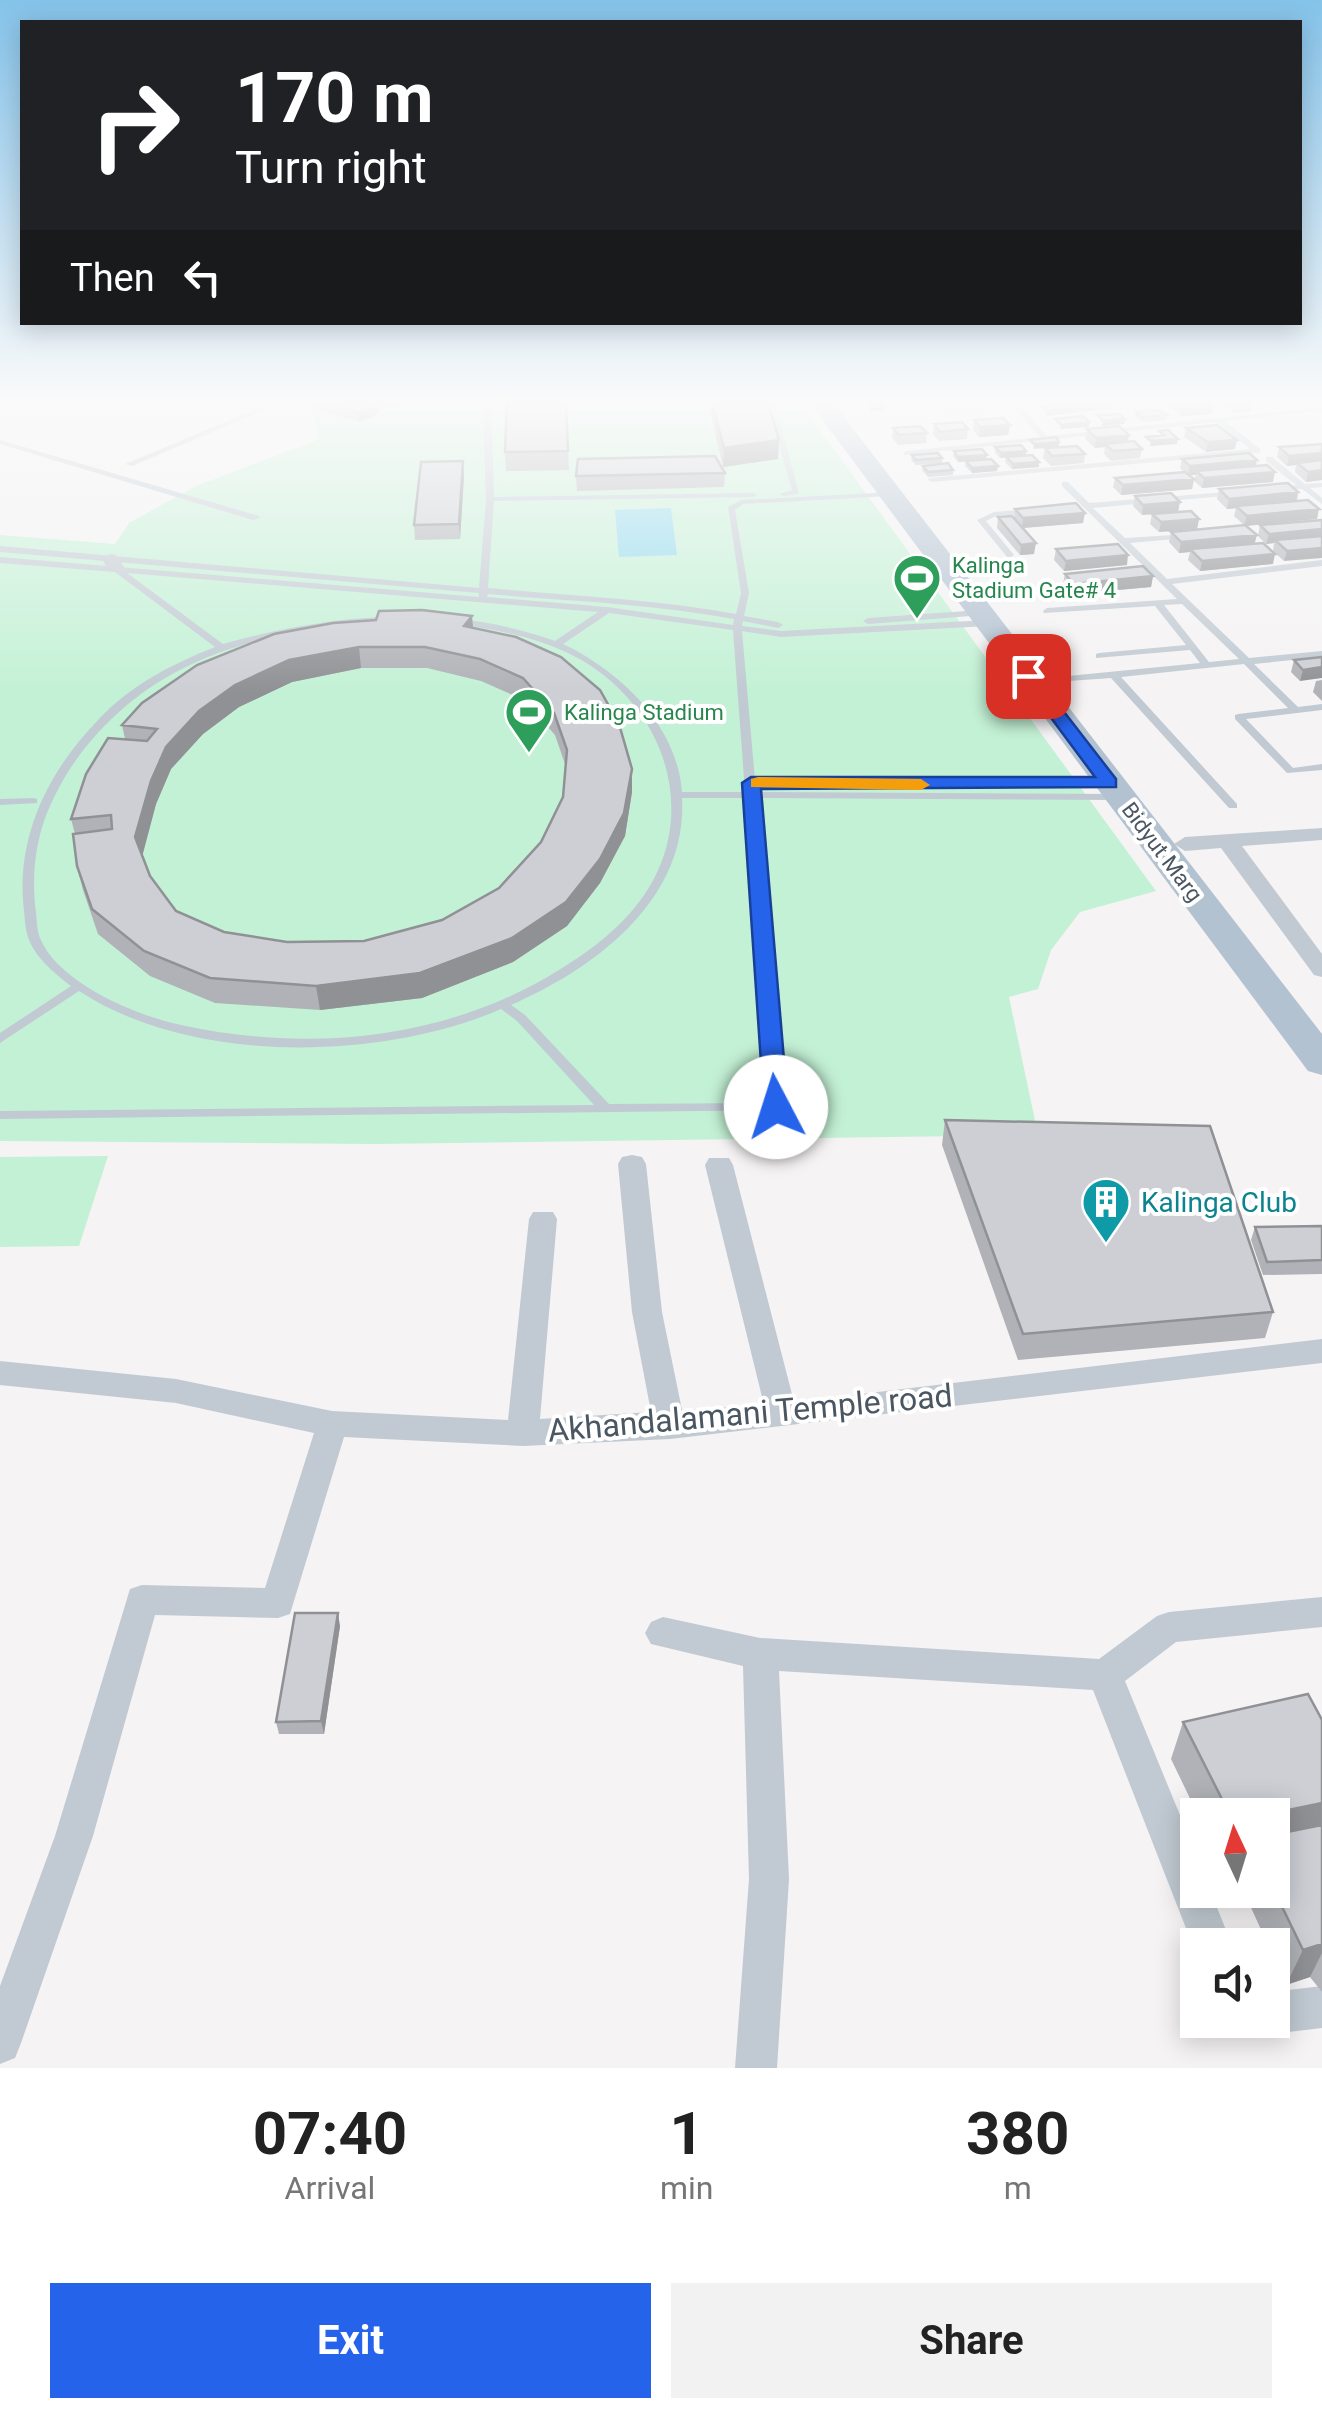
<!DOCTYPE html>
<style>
body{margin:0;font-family:Roboto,sans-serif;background:#f2f2f2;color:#222;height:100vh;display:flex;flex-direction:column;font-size:38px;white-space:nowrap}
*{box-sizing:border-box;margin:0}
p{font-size:32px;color:#767676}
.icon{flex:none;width:55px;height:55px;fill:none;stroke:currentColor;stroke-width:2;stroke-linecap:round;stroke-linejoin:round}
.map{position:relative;height:2068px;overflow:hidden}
.panel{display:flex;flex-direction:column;background:#fff;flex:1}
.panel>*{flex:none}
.top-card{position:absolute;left:20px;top:20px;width:1282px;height:305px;border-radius:0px;box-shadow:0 5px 25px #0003;background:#202124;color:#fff;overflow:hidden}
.needle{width:65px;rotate:356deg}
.tools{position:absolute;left:1180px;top:1798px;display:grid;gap:20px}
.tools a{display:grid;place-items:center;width:110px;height:110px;border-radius:0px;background:#fff;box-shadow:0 5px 25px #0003;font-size:50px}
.pin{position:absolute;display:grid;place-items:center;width:85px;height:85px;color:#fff;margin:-42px;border-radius:20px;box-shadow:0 5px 15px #0006}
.me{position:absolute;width:110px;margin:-55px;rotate:355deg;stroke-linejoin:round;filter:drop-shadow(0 0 8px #0008)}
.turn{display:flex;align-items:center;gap:35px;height:210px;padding:0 50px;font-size:45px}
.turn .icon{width:130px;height:130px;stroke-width:2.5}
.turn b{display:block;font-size:70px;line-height:85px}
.then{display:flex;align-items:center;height:95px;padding:0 50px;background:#0003;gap:20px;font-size:38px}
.eta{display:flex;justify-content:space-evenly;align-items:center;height:170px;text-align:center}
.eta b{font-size:60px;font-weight:700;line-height:70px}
.action{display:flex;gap:20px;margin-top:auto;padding:20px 50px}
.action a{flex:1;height:115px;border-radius:0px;background:#2563eb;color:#fff;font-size:40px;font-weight:700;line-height:115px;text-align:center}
.action a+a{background:#f2f2f2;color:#222}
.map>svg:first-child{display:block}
</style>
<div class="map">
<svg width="1322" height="2068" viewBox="0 0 1322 2068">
<rect width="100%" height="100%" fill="#f5f3f3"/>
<!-- green -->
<path fill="#c3f1d5" d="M309 403H800L1156 891 1080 912 1051 950 1038 989 1009 997 1038 1135 375 1144 0 1141V535L115 544 129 523 196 486 320 439Z
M108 1156 79 1246 0 1247V1157Z"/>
<!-- water -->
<path fill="#90daee" d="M671 508 677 555 619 557 615 510Z"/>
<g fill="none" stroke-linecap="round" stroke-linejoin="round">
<!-- lane -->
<path fill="#c1cad2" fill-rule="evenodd" d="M271 403H281L132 466 125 464Z
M450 403H491L494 497 753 493 757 495 753 497 494 501 488 588C570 596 654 599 736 614L741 593 728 507 741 500 893 492 894 494 890 496 743 504 735 510 749 593 744 616 778 622 783 625 778 628 743 621 742 626 781 631 988 620 993 623 988 626 781 637 742 631 755 780H1108L1113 783 1108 786H755L756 792 1118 794 1123 797 1118 800 756 798 783 1107 781 1110 0 1119V1111L594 1105 517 1021 501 1009C381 1061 191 1065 79 991L0 1043V1033L71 986C54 973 33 956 27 934 25 927 25 919 24 911 15 838 48 771 99 719 131 685 172 664 215 647L115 572 0 563V557L479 597V593L0 552V546L479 588 486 499 483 405H453ZM127 573 598 612 555 641C448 602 331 614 223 644ZM488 594C570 601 654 604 734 619L733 625 607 607 487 597ZM609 613 733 630 745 792H682C677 725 620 671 563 644ZM432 621C480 627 528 633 572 655 669 704 707 826 631 912 611 935 585 954 559 970 447 1040 308 1053 181 1025 137 1016 58 983 40 938 37 931 37 921 36 913 32 882 34 851 44 821 61 775 89 737 127 705 212 634 325 624 432 621ZM682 798H746L769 1103 609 1104 525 1015 511 1005C594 969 688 900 682 798Z
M767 403H775L799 494 783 496 779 494 792 490Z
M938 403H945L947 406 1020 405 1047 436 1322 407V411L1225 421 1260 449V453H1257L932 482 928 480 929 478 1250 449 1217 422 904 455 903 453 907 451 1040 437 1015 409 945 410Z
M0 440 259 516 260 518 253 520 0 444Z
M1266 457H1272L1305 484 1322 483V487L1310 488 1322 498V504L1302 489 1277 491V487L1296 485 1266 461Z
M1062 482H1068L1089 503 1238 491 1239 493 1235 495 1093 508 1125 538 1189 534V538H1186L1130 543 1167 579 1322 560V566L1172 584 1249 658 1322 651V657L1254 664 1298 707 1322 704V710L1246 719 1293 768 1322 764V770L1287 773 1235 719V715L1238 714 1288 708 1244 664 1121 677 1237 804V808H1229L1111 678 1055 682V678L1058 677 1200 663 1190 650 1096 658V654L1099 653 1186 645 1155 606 1044 613 1043 611 1047 608 1177 599 1062 486ZM1182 604 1239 659 1209 662 1164 605Z
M1030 509 1034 511 1033 513 996 516 986 521 1014 555 1010 558 1007 557 977 520 994 512Z
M980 610 984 613 983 615 868 624 863 621 868 618Z
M33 798 37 799V803L0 805V799Z"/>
<!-- street -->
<path fill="#c1cad2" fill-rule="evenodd" d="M110 554 116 555 126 570 123 574 108 570 102 559Z
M1322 828V840L1242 846 1322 954V977L1314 975 1221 848 1185 851 1174 844 1185 837Z
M632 1155 642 1157 646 1164 662 1312 682 1410 764 1405 705 1165 709 1158H729L733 1165 794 1402 1322 1339V1363L670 1439 523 1446 344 1437 290 1614 278 1618 155 1615 93 1836 21 2043 15 2058 0 2064V1986L55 1836 130 1589 142 1585 265 1588 314 1433 176 1403 0 1385V1361L176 1379 332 1411 508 1420 529 1219 533 1212H553L557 1219 540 1419 651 1412 632 1312 618 1164 622 1157Z
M1322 1597V1627L1176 1642 1125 1681 1198 1859V1890H1210L1232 1945H1198V1959L1093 1690 779 1671 789 1879 777 2068H735L749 1879 743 1666 651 1644 645 1633 651 1622 663 1617 760 1638 1099 1659 1157 1616 1169 1612Z
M1322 1986V2028L1272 2034 1257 2028 1254 2020H1272V1992Z"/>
<!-- primary -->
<path fill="#b3c2d1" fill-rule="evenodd" d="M810 403H833L1322 1034V1075L1308 1071Z"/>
</g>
<!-- wall -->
<path fill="#b0b2b7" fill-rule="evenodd" d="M311 403H406L390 409 378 405 379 413 359 422 311 408Z
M566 403 569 470 506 471 505 452Z
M708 403H768L779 440 778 459 723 467Z
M1166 403H1214L1212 414 1181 416Z
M1222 403H1252L1250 412 1234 413Z
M1136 412 1167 415 1166 420 1142 422 1135 416Z
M974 420 1010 425 1008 435 979 437 973 430Z
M934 424 968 429 967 439 939 441 933 434Z
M893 428 927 433 926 443 898 445 892 437Z
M1186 428 1235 449 1206 452 1184 437Z
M1087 429 1129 435 1128 442 1142 449 1140 458 1111 461 1104 454 1105 447 1095 448 1085 439Z
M1322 444V480L1306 482 1295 472 1296 465 1287 466 1277 457 1279 447Z
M995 447 1026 455 1039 467 1012 469 1005 462 1006 457 1000 458 995 452Z
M1045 448 1085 454 1084 463 1051 466 1043 458Z
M954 451 986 459 998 466 997 471 972 473 965 466 966 461 958 462 953 456Z
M912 455 942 458V463L916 465 911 460Z
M1182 459 1256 466 1273 482 1202 488 1194 481 1196 475H1189L1194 479 1192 489 1121 495 1113 487 1115 478 1184 472 1180 468Z
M923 466 953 470V475L928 477 922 470Z
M725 473 724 487 577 491 576 476Z
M464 476 460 539 415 540 414 525Z
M1219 489 1298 492 1297 501 1317 519 1246 526 1255 543 1273 564 1200 571 1188 560 1190 552 1179 553 1169 542 1171 532 1244 525 1234 516 1236 508 1227 509 1217 499Z
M1135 496 1178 512 1142 515 1133 506Z
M1015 509 1083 523 1023 528 1034 554 1020 555 997 528 998 517 1014 518Z
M1152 514 1199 519 1197 529 1159 532 1150 524Z
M1322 520 1284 561 1273 551 1274 543 1266 544 1258 536 1260 525Z
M1056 549 1127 565 1064 571 1054 560Z
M1065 574 1153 576 1151 587 1072 594 1063 584Z
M333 623 473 627 632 792 625 836 600 883 567 926 513 962 422 998 320 1010 215 1003 150 976 98 934 83 890 77 866 75 834 71 819 125 739 122 725ZM361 668H427L481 681 524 700 555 735 566 767 563 797 541 842 499 888 442 920 364 941 287 942 224 932 176 911 150 876 142 855 156 804 171 769 203 734 239 707 292 682Z
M1322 657 1300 681 1291 672 1294 660Z
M1322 680V701L1313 692 1316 681Z
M945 1120 1273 1312 1265 1338 1018 1360 942 1145Z
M1322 1226V1274L1263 1275 1251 1240 1255 1227Z
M340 1626 324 1734H279L276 1722Z
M1322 1720V1992L1310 1977 1286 1985 1272 1955V1945H1268L1243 1890H1272V1815H1198L1171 1759 1183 1722Z"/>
<!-- shaded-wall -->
<path fill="#909195" d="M390 403H406L390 409Z
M1184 403H1214L1212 414 1181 416Z
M378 404 379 413 359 422 358 412Z
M885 405 884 410 870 411 871 407Z
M1110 405 1109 409 1046 416 1047 411Z
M1125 419 1124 424 1102 426 1103 421Z
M1089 422V427L1060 429 1061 425Z
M1010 425 1008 435 979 437 980 427Z
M1129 435 1127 445 1105 444V447L1095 448 1096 438Z
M1178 439 1177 444 1150 446 1151 441Z
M779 440 778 459 723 467 724 448Z
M1237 440 1235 449 1206 452 1208 442Z
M1059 442V447L1033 449 1034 444Z
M1026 451V456L1000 458 1001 453Z
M1322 453V463H1297L1296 465 1287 466 1289 456Z
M987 455 986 459 958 462V457Z
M1257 460 1255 470 1196 471V475H1188L1190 466Z
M463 461 464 476 460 539 459 524Z
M1039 462V467L1012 469 1013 464Z
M998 466 997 471 972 473V468Z
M1322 470V480L1306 482 1308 472Z
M1275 472 1273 482 1202 488 1204 478Z
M1194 479 1192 489 1121 495 1123 485Z
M1298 492 1296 503 1227 509 1229 499Z
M1180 502 1178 512 1142 515 1143 505Z
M1319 509 1317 519 1244 526 1247 516Z
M1085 513 1083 523 1022 528 1023 518Z
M1199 519 1197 529 1159 532 1161 522Z
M1322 529V539L1275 540 1274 543 1266 544 1269 534Z
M1257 535 1254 546 1190 549V552L1179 553 1181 542Z
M1036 543 1034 554 1020 555 1021 545Z
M1322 548V558L1284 561 1287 551Z
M1275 554 1273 564 1200 571 1202 561Z
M1128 555 1127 565 1064 571 1066 561Z
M1153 576 1151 587 1072 594 1074 584Z
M472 616 474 637 464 626Z
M359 647 361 668 292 682 239 707 203 734 171 769 156 804 141 861 135 837 151 781 166 747 199 711 235 685 289 660Z
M1322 667V678L1300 681 1303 670Z
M632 769V792L625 836 600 883 567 926 513 962 422 998 320 1010 316 986 420 973Z
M338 1613 340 1626 324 1734 321 1721Z
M1322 1803V1835L1272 1846V1815H1264Z
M1322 1944V1953L1310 1977 1286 1985 1303 1950Z"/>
<!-- building -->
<path fill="#cdcfd5" stroke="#909195" stroke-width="2.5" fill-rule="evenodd" d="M327 403H375L378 404 358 412Z
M507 403H566L568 451 505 452Z
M712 403H768L779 440 724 448Z
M868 403H883L885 405 871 407Z
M1074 403H1108L1110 405 1047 411 1042 407Z
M1160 410 1167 415 1142 417 1136 412Z
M1119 414 1125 419 1103 421 1097 415Z
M1083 416 1089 422 1061 425 1055 419Z
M1003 418 1010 425 980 427 974 420Z
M962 422 968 429 940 432 934 424Z
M1217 425 1237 440 1208 442 1186 428Z
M920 426 927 433 899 435 893 428Z
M1119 426 1129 435 1096 438 1087 429Z
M1168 430 1178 439 1151 441 1146 437 1164 435 1159 431Z
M1056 437 1059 442 1034 444 1030 440Z
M1134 441 1142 449 1113 451 1105 444Z
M1322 444V453L1289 456 1279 447Z
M1021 445 1026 451 1001 453 995 447Z
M1077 446 1085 454 1052 456 1045 448Z
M982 449 987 455 958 457 954 451Z
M938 453 942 458 916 460 912 455Z
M1249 453 1257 460 1190 466 1182 459Z
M1032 455 1039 462 1013 464 1006 457Z
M715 456 725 473 576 476 578 459Z
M991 459 998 466 972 468 966 461Z
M1322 460V470L1308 472 1297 463Z
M463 461 459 524 414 525 421 462Z
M948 463 953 470 928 472 923 466Z
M1267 465 1275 472 1204 478 1196 471Z
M1185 472 1194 479 1123 485 1115 478Z
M1288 483 1298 492 1229 499 1219 489Z
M1171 493 1180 502 1143 505 1135 496Z
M1308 500 1319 509 1247 516 1236 506Z
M1076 503 1085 513 1023 518 1015 509Z
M1191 511 1199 519 1161 522 1152 514Z
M1012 516 1036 543 1021 545 998 517Z
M1322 520V529L1269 534 1260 525Z
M1245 525 1257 535 1181 542 1171 532Z
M1322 536V548L1287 551 1275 540Z
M1263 543 1275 554 1202 561 1190 549Z
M1118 544 1128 555 1066 561 1056 549Z
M1143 566 1153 576 1074 584 1065 574Z
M422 610 472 616 464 626 516 637 561 657 600 690 619 724 632 769 624 813 600 859 566 902 512 938 420 973 316 986 210 978 144 951 92 909 77 866 73 834 112 829 111 815 71 819 86 774 108 738 147 741 157 729 122 725 142 703 197 665 274 634 333 623 376 620 379 611ZM359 647H425L480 659 523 678 554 713 567 750 563 797 541 842 499 888 442 920 364 941 287 942 224 932 176 911 150 876 135 837 151 781 166 747 199 711 235 685 289 660Z
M1322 657V667L1303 670 1294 660Z
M945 1120 1210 1126 1273 1312 1023 1334Z
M1322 1226V1260L1267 1262 1255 1227Z
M295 1613H338L321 1721 276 1722Z
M1308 1694 1322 1720V1803L1264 1815H1230L1183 1722Z
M1322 1825V1944L1303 1950 1272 1886V1835Z"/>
<!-- sky -->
<linearGradient id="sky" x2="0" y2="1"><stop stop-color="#85c3ea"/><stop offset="0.58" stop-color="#fafafa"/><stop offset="1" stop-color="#fafafa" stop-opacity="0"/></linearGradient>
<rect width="1322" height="693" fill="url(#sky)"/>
<!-- route -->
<path fill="#2563eb" stroke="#184099" stroke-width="2.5" d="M1028 671 1034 673 1116 779V787L761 789 788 1107 785 1112H768L764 1107 742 783 751 777H1095L1020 676Z"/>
<!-- slow -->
<path fill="#f59e0b" d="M758 777 921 779 930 785 921 790 751 787V779Z"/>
<!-- icons -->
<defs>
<g id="stadium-pin" transform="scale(2.5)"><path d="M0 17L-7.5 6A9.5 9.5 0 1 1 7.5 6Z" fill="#2e9e5b" stroke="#fff"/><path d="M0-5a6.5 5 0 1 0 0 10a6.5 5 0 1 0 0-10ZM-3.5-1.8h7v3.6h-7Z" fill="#fff"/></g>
<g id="building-pin" transform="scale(2.5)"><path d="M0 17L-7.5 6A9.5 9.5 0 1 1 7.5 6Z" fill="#0f9aa8" stroke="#fff"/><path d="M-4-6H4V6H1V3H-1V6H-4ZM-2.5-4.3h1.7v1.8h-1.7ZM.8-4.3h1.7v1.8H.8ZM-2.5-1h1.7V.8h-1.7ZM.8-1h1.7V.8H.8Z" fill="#fff"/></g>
</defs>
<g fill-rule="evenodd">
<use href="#stadium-pin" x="917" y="578"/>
<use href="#stadium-pin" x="529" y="712"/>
<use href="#building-pin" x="1106" y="1202"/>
</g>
<g text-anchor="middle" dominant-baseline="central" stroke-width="8" stroke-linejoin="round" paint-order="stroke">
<!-- far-leisure labels -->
<g font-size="22" fill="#27864d" stroke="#fff" text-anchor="start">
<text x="952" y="565">Kalinga<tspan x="952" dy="25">Stadium Gate# 4</tspan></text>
<text x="564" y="712">Kalinga Stadium</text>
</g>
<!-- far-street labels -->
<g font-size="22" fill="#4a5661" stroke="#fff">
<text transform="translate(1162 852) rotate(53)">Bidyut Marg</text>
</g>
<!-- culture labels -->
<g font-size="28" fill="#0d838f" stroke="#fff" text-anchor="start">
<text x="1141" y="1202">Kalinga Club</text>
</g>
<!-- near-street labels -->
<g font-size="32" fill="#4a5661" stroke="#fff">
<text transform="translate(750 1413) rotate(-5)">Akhandalamani Temple road</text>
</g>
</g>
</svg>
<div class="tools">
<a><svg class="needle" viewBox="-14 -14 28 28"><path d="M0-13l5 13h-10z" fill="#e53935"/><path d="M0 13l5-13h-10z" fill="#767676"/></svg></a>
<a><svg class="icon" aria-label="sound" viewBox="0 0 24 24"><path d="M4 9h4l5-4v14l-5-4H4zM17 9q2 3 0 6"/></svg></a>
</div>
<div class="pin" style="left:1028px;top:676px;background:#d93025"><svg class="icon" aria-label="arrive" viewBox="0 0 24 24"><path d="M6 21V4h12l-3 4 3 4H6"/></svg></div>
<svg class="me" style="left:776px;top:1107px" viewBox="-20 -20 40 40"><circle r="19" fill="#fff"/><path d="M0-13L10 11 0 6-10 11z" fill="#2563eb"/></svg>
<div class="top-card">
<div class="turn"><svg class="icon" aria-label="right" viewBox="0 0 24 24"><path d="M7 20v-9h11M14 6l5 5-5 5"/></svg><div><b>170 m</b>Turn right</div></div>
<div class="then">Then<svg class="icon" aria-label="left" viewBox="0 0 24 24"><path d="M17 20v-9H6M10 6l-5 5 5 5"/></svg></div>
</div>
</div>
<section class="panel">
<div class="eta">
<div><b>07:40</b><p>Arrival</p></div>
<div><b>1</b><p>min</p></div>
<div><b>380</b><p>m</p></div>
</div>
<div class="action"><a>Exit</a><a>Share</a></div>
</section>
